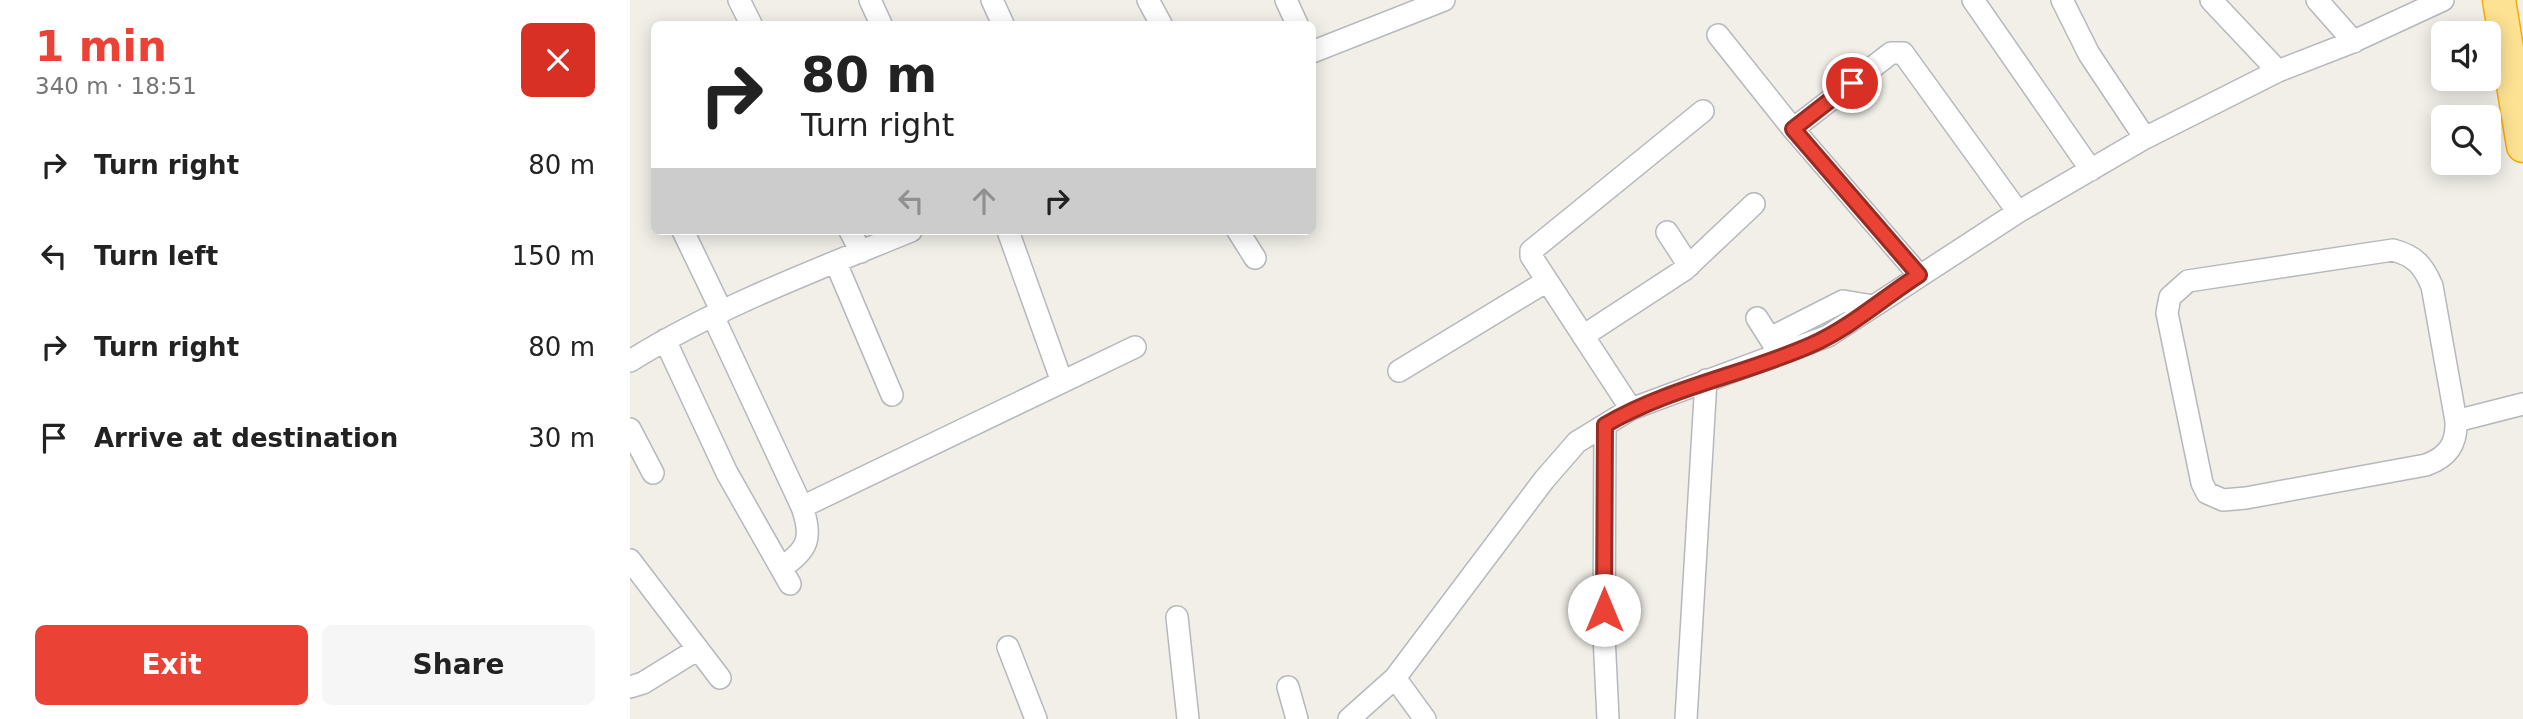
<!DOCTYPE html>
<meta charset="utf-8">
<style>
body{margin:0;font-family:"DejaVu Sans",sans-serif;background:#f6f6f6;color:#222;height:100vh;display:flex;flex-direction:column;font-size:26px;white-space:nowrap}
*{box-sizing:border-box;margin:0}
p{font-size:23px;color:#767676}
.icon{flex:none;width:38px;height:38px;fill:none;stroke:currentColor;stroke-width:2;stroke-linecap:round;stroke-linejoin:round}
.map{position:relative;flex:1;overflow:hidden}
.sheet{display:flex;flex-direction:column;background:#fff;width:630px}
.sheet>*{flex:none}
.hud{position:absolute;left:21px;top:21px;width:665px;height:214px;border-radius:10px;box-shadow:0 4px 18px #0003;background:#fff;color:#222;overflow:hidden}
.tools{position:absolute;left:1801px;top:21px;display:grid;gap:14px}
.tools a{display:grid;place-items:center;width:70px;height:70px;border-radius:10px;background:#fff;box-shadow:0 4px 18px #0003;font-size:35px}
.pin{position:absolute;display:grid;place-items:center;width:60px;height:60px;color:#fff;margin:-30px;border:4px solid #fff;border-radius:50%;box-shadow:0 2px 7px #0007}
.me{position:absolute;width:77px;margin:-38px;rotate:0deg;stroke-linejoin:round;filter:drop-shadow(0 0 5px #0008)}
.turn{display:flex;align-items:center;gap:24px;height:147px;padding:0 35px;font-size:32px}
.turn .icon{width:91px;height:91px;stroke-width:2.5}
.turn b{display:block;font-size:49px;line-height:60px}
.lanes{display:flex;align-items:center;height:66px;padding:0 35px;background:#0003;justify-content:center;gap:35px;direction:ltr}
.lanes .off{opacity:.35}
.round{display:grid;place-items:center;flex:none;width:74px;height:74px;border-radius:10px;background:#f6f6f6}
.summary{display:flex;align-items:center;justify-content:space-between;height:119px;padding:0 35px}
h1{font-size:42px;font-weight:700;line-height:52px;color:#ea4335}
.button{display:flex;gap:14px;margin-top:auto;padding:14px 35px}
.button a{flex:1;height:80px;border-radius:10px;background:#ea4335;color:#fff;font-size:28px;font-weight:700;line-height:80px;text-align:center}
.button a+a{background:#f6f6f6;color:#222}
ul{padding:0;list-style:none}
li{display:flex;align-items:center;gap:21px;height:91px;padding:0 35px}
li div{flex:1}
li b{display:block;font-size:26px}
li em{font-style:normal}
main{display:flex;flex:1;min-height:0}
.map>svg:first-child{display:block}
</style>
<main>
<section class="sheet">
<div class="summary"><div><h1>1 min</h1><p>340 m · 18:51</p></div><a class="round" style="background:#d93025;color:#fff"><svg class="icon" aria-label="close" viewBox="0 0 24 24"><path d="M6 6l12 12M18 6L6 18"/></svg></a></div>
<ul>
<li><svg class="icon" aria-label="right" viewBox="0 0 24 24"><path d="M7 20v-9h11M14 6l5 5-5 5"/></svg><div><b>Turn right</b></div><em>80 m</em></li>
<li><svg class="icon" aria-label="left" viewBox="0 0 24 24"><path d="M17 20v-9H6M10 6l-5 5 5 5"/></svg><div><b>Turn left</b></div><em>150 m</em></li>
<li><svg class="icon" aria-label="right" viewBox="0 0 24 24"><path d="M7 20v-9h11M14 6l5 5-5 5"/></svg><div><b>Turn right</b></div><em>80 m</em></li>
<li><svg class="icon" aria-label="arrive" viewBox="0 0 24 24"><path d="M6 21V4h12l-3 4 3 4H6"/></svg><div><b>Arrive at destination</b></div><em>30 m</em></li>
</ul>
<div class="button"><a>Exit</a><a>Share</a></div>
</section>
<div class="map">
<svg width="1893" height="719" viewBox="0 0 1893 719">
<rect width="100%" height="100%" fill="#f1efe8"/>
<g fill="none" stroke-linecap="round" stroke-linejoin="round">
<!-- minor casing -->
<g stroke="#b5b8bc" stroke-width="24">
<path id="minor" d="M109 0 121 24
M240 0 251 24
M362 0 373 24
M518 0 531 24
M656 0 667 24
M1343 0 1461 170
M1432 0 1459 54 1515 138
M1581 0 1648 71
M1687 0 1724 42
M1088 35 1163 129 1289 275
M682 52 814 0
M1163 129 1261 53H1273L1388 212
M53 231 92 312
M220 231 231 252
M378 231 432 382
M608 231 625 258
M1037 232 1059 266
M206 263 262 395
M83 316 172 507
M1127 318 1146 348
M953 336 1054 270 1124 204
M1140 338 1213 301 1243 306
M35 340 97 473 160 584
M0 361C87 307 186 270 281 231
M769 371 917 281
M1001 409 901 256V251L1073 111
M1826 421C1827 444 1818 457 1796 465L1616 498 1593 500 1577 493 1572 483 1537 313 1540 297 1558 281 1763 250C1785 256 1793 265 1802 286L1826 421 1893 404
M975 425 974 635 978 719
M0 429 23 473
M0 560 90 678
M151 568C178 550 183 538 172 507L505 347
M547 617 558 719
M378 647 406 719
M765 678 795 719
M0 687 13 683 68 649
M658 687 667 719
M719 719 765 678 914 480 947 442 1001 409 1198 336 1388 212 1515 138 1648 71 1720 43 1813 0
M1056 719 1076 380"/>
</g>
<!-- highway casing -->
<g stroke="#f9ab00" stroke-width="35">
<path id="highway" d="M1869 0 1893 146"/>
</g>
<!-- minor -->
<use href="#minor" stroke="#fff" stroke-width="21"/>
<!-- highway -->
<use href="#highway" stroke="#fde293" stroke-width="32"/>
</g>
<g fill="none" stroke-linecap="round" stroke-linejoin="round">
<!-- route casing -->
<g stroke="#982c22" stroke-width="18">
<path id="route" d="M974 610 975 425C1040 387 1113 375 1181 345 1220 328 1253 298 1289 275L1163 129 1222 83"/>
</g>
<!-- route -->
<use href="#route" stroke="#ea4335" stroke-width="12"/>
</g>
</svg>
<div class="tools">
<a><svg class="icon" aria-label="sound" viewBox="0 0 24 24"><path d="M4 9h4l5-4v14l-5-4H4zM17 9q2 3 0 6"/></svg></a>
<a><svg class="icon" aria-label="search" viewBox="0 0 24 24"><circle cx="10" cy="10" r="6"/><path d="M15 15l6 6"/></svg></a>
</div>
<div class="pin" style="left:1222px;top:83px;background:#d93025"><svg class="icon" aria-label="arrive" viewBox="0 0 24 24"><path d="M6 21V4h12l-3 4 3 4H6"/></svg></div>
<svg class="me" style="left:974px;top:610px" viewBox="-20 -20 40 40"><circle r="19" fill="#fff"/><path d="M0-13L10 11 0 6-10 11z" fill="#ea4335"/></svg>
<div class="hud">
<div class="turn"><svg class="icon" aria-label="right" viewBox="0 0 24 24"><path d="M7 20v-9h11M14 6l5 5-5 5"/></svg><div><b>80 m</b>Turn right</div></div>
<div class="lanes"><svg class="icon off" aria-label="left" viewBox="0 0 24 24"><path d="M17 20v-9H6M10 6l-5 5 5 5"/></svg><svg class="icon off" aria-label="ahead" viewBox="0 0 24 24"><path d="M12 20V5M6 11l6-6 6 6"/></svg><svg class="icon" aria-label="right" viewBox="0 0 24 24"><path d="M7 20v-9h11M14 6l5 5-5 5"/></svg></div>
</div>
</div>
</main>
